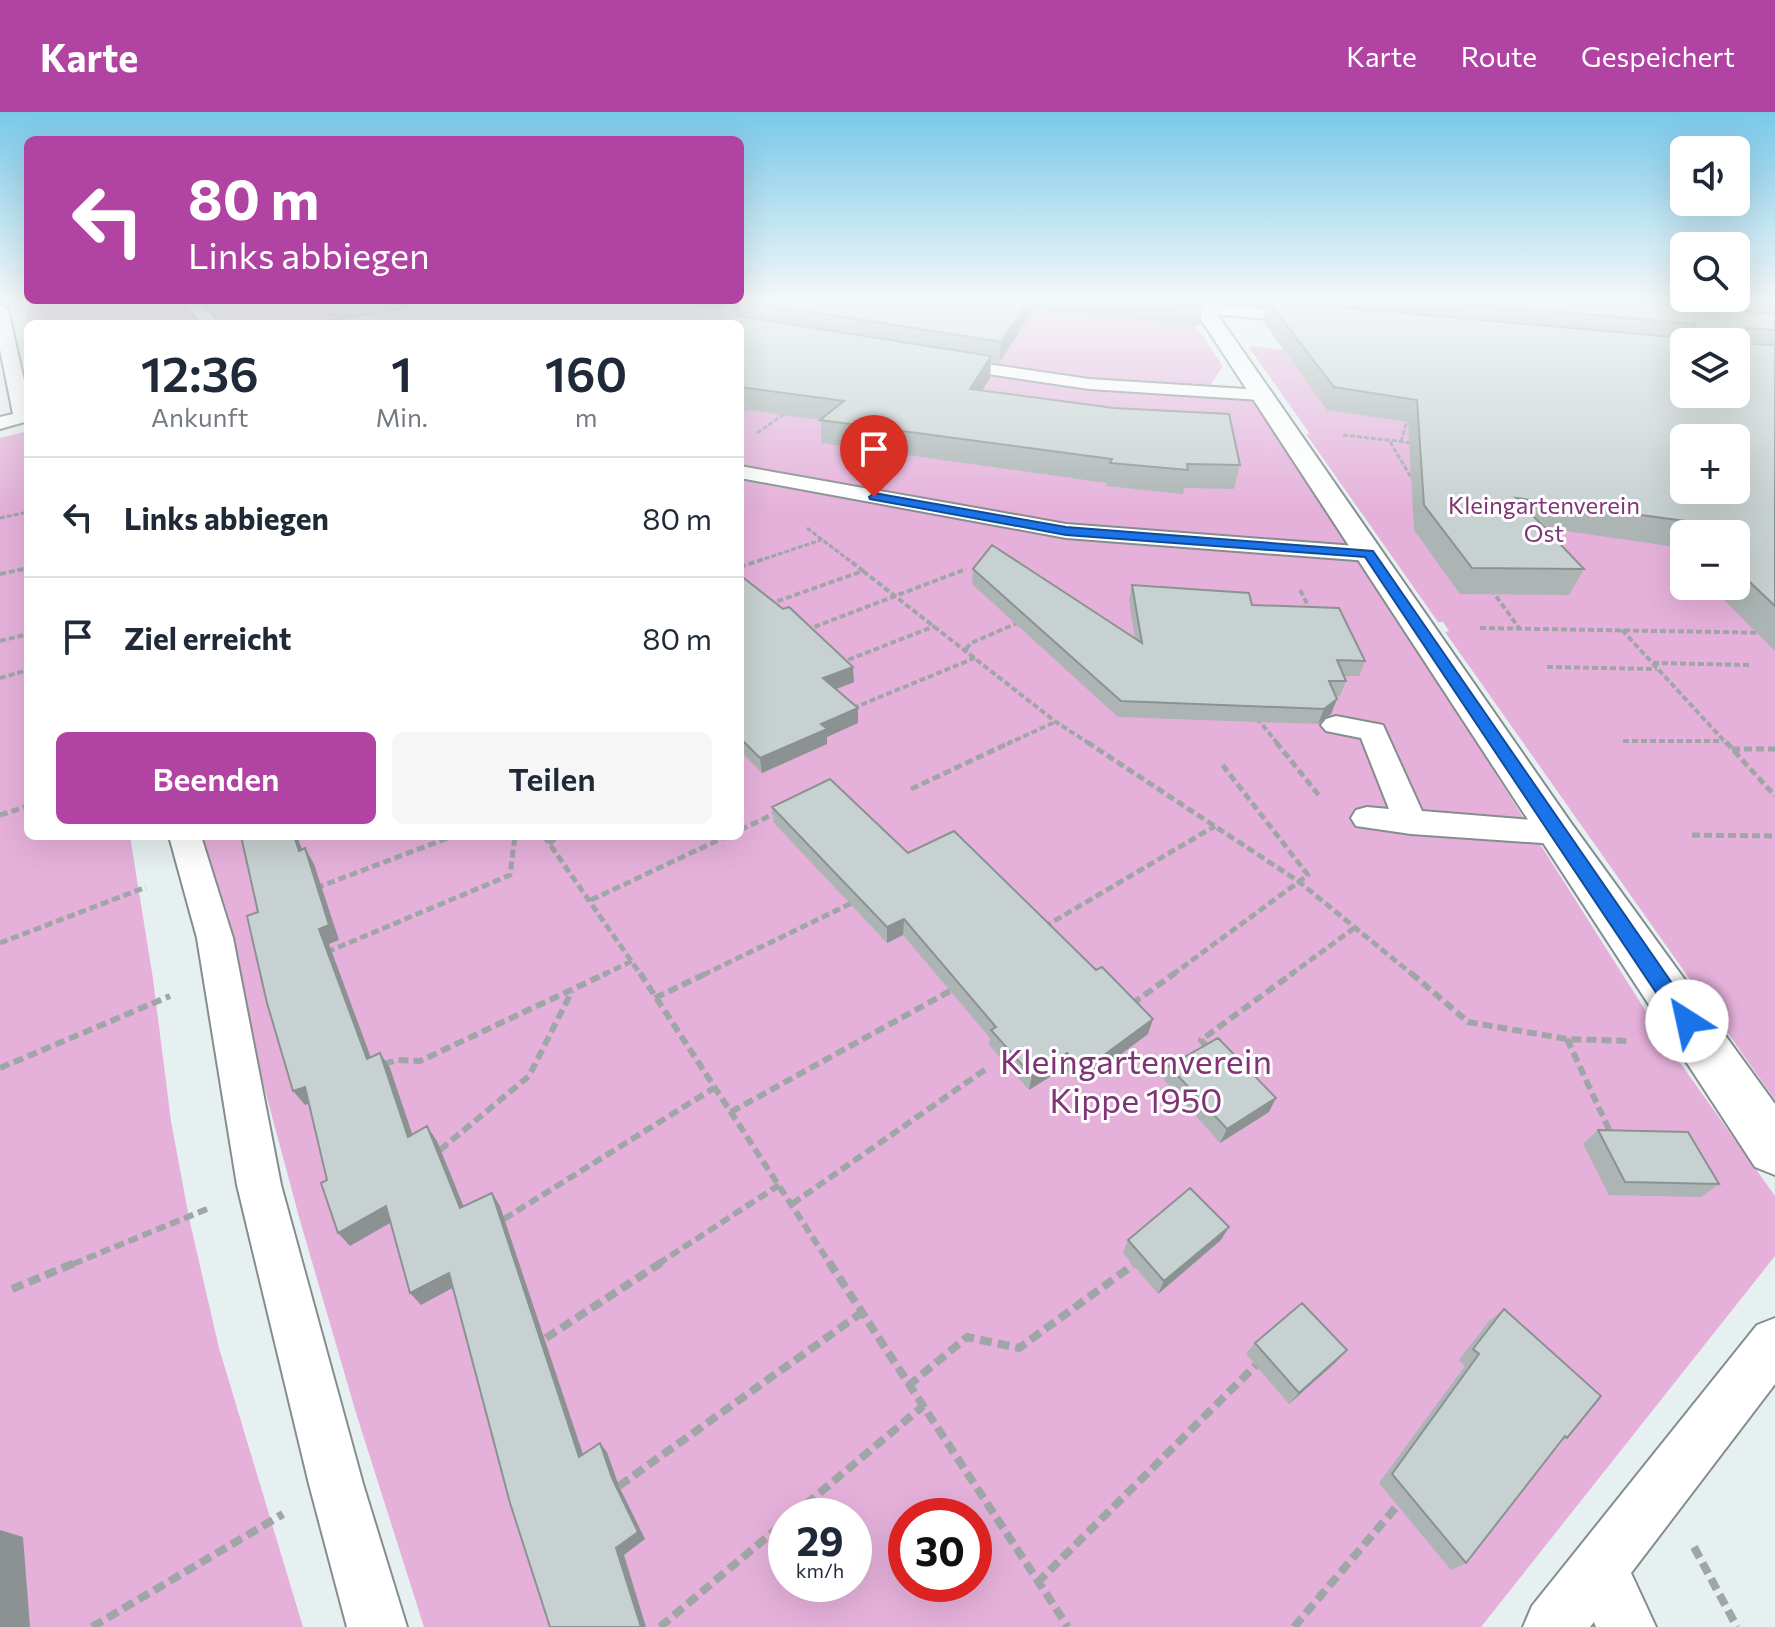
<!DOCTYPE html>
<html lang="de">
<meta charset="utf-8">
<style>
body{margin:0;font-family:Commissioner,sans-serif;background:#f6f6f7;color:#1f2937;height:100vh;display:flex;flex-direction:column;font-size:30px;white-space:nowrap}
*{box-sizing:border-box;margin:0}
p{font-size:26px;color:#747a83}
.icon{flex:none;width:44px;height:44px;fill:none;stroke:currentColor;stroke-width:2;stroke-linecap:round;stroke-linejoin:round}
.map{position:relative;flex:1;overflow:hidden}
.panel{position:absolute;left:24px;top:208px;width:720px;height:520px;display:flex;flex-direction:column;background:#fff;border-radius:12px;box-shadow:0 8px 32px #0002}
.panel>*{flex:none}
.guide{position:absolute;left:24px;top:24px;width:720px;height:168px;border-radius:12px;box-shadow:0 8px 32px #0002;background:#b144a3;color:#fff;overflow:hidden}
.tools{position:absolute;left:1670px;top:24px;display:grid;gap:16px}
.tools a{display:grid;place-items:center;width:80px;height:80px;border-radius:12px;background:#fff;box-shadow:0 8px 32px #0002;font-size:40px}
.speed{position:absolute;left:768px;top:1386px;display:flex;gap:16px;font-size:40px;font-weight:700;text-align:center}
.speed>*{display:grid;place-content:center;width:104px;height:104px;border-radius:50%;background:#fff;box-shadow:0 8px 32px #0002;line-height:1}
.speed small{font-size:20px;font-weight:400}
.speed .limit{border:12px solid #d22;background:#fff;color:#111}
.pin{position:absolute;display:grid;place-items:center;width:68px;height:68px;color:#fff;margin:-82px -34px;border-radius:50% 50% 50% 0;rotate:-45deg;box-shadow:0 0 8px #0007}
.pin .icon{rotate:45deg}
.me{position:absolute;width:88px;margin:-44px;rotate:325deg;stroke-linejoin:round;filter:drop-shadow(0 0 6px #0008)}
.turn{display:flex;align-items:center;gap:28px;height:168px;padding:0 32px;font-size:36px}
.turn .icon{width:104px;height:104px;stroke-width:2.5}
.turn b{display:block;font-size:56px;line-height:68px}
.eta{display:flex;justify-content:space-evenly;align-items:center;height:136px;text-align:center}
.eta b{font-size:48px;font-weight:600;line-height:56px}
.button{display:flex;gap:16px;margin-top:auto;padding:16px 32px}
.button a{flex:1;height:92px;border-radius:12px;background:#b144a3;color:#fff;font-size:32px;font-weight:600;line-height:92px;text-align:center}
.button a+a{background:#f6f6f7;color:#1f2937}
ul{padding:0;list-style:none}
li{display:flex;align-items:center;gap:24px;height:120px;padding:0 32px;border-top:2px solid #e0e1e3}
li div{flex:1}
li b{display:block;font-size:30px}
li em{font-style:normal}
header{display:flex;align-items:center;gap:48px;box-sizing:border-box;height:112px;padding:0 40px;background:#b144a3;color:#fff}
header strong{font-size:38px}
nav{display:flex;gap:44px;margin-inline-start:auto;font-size:28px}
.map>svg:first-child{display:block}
</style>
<header>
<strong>Karte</strong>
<nav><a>Karte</a><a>Route</a><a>Gespeichert</a></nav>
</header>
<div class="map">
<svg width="1775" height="1515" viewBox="0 0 1775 1515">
<rect width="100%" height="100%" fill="#e7f0f1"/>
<!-- green -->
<path fill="#e5b1db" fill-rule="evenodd" d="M26 186H1064V201L1195 213 1223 254 1209 275 1259 288 1666 931 1775 1084V1144L1481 1515H424L356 1301 299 1105 197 724H740V212H28V220ZM786 1404H854V1472H786ZM906 1404H974V1472H906Z
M1248 234 1684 278V282L1775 288V988L1445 520 1449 519 1443 510H1438L1306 322H1310ZM1684 326H1736V378H1684ZM1684 422H1736V474H1684Z
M28 319V724H130L153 867 171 1009 189 1106 219 1236 303 1515H0V326Z"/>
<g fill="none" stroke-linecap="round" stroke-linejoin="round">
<!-- service casing -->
<g stroke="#858d8e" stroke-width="4">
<path id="service" d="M1081 186H1142L1309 201 1317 206 1309 211 1088 190Z
M1689 186H1704L1723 209 1721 212H1709Z
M180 188H197L220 212H203Z
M0 193 8 198 28 286V309L0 317V305L13 302 0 237Z
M946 246 1089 267 1261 278 1270 283 1261 288 1089 277 940 255 937 251Z
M740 354 1066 412 1369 435 1377 437 1381 442 1377 447 1369 449 1066 426 740 366Z
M1336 604 1383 613 1422 699 1556 710 1568 713 1572 721 1568 729 1556 732 1411 722 1356 714 1351 706 1356 698 1367 695 1389 697 1361 626 1326 619 1321 613 1326 607Z
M169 724H201L233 826 281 1073 363 1372 407 1515H347L309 1372 237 1073 197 826Z
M1775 1206V1272L1631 1461 1656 1515H1596L1594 1510 1590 1515H1523L1532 1494 1757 1213Z"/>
</g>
<!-- minor casing -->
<g stroke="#858d8e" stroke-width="4">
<path id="minor" d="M1187 186H1206L1571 711 1775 992V1063L1755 1055Z"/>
</g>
<!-- path-far5 -->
<path stroke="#a0a6a7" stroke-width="2" stroke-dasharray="4 2" stroke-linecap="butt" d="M85 192 111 188
M77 204 147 194
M254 209 326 188
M296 212 380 188
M741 303 749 296"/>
<!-- path-far4 -->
<path stroke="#a0a6a7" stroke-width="3" stroke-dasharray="5 2" stroke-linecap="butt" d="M740 304 743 301
M757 321 783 303
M1343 323 1413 331
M1390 330 1412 367
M1401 330 1407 308
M0 406 28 400
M807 416 850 449
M758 449 821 428"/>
<!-- path-far3 -->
<path stroke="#a0a6a7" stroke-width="4" stroke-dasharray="6 3" stroke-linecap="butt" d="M740 455 764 447
M863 459 1056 610 1090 632
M0 462 28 456
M1491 477 1519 516
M1300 478 1310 497
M769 492 863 459 848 447
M1480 516 1775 521
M806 518 966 457
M1622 518 1727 632
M0 529 28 522
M966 537 971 531 1022 509
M840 551 935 514
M1653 551 1752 553
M1547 555 1657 557
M0 566 28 558
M853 596 975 546
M1257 606 1278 632
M1623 629H1723
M1007 632 1055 610"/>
<!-- path-far2 -->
<path stroke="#a0a6a7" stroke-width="5" stroke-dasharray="8 4" stroke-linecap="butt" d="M1087 630 1298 769 1413 863
M1276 630 1321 686
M1726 630 1775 684
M1732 637H1775
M911 677 1011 630
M0 703 28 694
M740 718 778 700
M1692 723 1775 724
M544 724 641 863
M549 732 558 724
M316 776 453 724
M591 788 727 724
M1044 815 1215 714
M0 831 146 775
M327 840 510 763 515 724
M603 863 632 849
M703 863 856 789
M1172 863 1308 763 1221 651
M1290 863 1357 814"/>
<!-- path-far1 -->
<path stroke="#a0a6a7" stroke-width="6" stroke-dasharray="10 5" stroke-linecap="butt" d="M640 861 830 1152
M1411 861 1468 910 1567 927 1630 929
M655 886 707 861
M1132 892 1175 861
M1567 927 1612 1024
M1207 935 1201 928 1293 861
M384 952 397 948 420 949 607 861
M0 956 170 884
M731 1000 950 879
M440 1038 529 964 572 879
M792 1092 986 957
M504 1107 714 976
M73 1152 207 1097
M658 1152 779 1073"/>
<!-- path -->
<path stroke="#a0a6a7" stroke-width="8" stroke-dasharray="12 6" stroke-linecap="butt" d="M829 1150 1068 1515
M12 1177 77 1150
M546 1226 662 1150
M908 1274 967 1225 1019 1236 1133 1153
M619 1374 861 1201
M792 1404 923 1294
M1694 1435 1737 1515
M1037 1471 1256 1253
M92 1515 283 1402
M660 1515 786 1409
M1294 1515 1397 1394"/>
<!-- service -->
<use href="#service" fill="#fff" fill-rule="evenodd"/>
<!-- minor -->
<use href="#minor" fill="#fff" fill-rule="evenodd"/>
</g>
<!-- wall -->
<path fill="#acb4b4" d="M740 186H1200L1203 194 1199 214 1033 198 999 251 991 250 990 266 982 278 1240 353 1234 377 1184 376 1183 382 1106 374 1107 371 821 331V308L740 297V212L398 196 397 192 412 188H740Z
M1209 186H1246L1237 192 1212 189Z
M1246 186H1701L1696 196 1717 197 1707 186H1775V539L1710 474H1736V422H1684V448L1669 434 1545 416 1584 457 1569 483 1460 482 1414 418 1408 310 1327 298 1263 209 1266 194 1251 193Z
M973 457 1135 527 1129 488 1132 473 1252 493 1365 549 1359 564H1344L1346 569 1340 584H1336L1337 587 1331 602 1318 612 1118 605 972 472Z
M740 463 854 570 836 577 858 611 827 625V632L762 661 740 639Z
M772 695 908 741 1096 858 1153 907 1148 922 1081 972 1064 956 1029 978 989 933 990 926 903 823 887 831 774 711Z
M1169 954 1269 1000 1220 1031 1164 968Z
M1598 1018 1719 1072 1701 1085 1609 1083 1583 1032Z
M1128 1128H1221L1158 1182 1123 1141Z
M1504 1197 1567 1326 1561 1329 1466 1451 1451 1458 1379 1371 1465 1254 1459 1248 1489 1209Z
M1255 1231 1336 1250 1289 1292 1246 1242Z"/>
<!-- shaded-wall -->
<path fill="#8c9292" d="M1030 186H1034L1033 198 999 251 1001 230Z
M1238 186H1246L1237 192Z
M739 188 740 208 734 210 732 191Z
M991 244 990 266 969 299 970 277Z
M853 555 854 570 824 582 823 566Z
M1337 587 1331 602 1318 612 1324 597Z
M858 596V611L827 625V632L762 661 760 646 821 612Z
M294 724H297L308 754 299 739Z
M305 736 314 752 339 828 329 832 377 962 367 947 319 817Z
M904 807 903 823 887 831V815Z
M1153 907 1148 922 1081 972 1085 957Z
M380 941 390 956 418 1039 408 1025Z
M1067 941 1064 956 1029 978 1032 964Z
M305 975 316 989 305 993 293 979Z
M1276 986 1269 1000 1220 1031 1227 1017Z
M427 1014 437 1029 470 1110 460 1096Z
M492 1081 500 1094 587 1354 579 1345Z
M386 1094 397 1107 350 1134 338 1121Z
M1229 1115 1221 1128 1158 1182 1164 1169Z
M449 1161 458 1173 421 1193 410 1181Z
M1347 1238 1336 1250 1289 1292 1299 1281Z
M600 1331 607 1340 619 1374 645 1427 624 1443 646 1515H641L616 1436 612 1366Z
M0 1418 23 1425 30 1515H0Z"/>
<!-- building -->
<path fill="#c8d1d1" stroke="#8c9292" stroke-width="2" fill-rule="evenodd" d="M740 186H1030L1001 230 739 188 732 191 738 204 991 244 970 277 1114 296 1229 302 1240 353 1187 352 1188 358 1110 351 1112 347 820 308 844 289 740 275V212H306L408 195 397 192 412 188H660L720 195 723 192 717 188H740Z
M1121 186H1200L1203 194Z
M1403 186H1581L1775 202V218L1748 216 1745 219 1748 232 1775 233V494L1736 457V422H1699L1685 409 1516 386 1584 457 1472 456 1424 393 1417 288 1334 275 1268 189 1695 227 1698 224 1695 212ZM1684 230H1736V282H1684ZM1684 326H1736V378H1684Z
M992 433 1142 531 1132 473 1249 481 1252 493 1339 496 1365 549 1337 548 1346 569H1329L1337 587 1324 597 1121 589 973 457Z
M740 463 783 497 789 495 853 555 823 566 858 596 821 612 827 617 760 646 740 626Z
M830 667 908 741 954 719 1096 858 1102 855 1153 907 1085 957 1067 941 1032 964 991 918 996 915 904 807 887 815 772 695Z
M241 724H294L299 739 305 736 329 813 319 817 367 947 380 941 408 1025 427 1014 460 1096 492 1081 579 1345 600 1331 612 1366 638 1420 616 1436 641 1515H550L510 1391 449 1161 410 1181 386 1094 338 1121 321 1071 327 1068 305 975 293 979 267 891 247 804 258 800Z
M1218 926 1276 986 1227 1017 1169 954Z
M1598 1018 1688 1020 1719 1072 1625 1070Z
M1190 1076 1229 1115 1164 1169 1128 1128Z
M1302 1191 1347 1238 1299 1281 1255 1231Z
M1504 1197 1601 1284 1567 1326 1565 1324 1466 1451 1392 1362 1479 1242 1473 1237Z"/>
<!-- sky -->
<linearGradient id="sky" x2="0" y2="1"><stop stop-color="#79c8e9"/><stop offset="0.47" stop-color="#f4f8f9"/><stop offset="1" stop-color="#f4f8f9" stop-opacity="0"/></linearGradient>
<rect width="1775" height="398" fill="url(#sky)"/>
<!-- route -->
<path fill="#1a73e8" stroke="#114b97" stroke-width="2" d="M874 381 1066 415 1373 439 1694 903 1697 909 1694 915 1687 918 1679 915 1365 445 1066 423 870 387 869 385Z"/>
<g text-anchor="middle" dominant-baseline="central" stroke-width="6" stroke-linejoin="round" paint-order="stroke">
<!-- far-park labels -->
<g font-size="24" fill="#803375" stroke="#fff">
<text x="1544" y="392">Kleingartenverein<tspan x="1544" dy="28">Ost</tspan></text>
</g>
<!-- near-park labels -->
<g font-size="34" fill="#803375" stroke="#fff">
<text x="1136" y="948">Kleingartenverein<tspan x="1136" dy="39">Kippe 1950</tspan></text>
</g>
</g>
</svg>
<div class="tools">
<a><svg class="icon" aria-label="sound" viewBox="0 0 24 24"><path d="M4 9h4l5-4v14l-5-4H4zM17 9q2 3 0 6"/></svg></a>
<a><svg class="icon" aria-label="search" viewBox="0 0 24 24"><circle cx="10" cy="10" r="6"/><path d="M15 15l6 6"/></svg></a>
<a><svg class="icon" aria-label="layers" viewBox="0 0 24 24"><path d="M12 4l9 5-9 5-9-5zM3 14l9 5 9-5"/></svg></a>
<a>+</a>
<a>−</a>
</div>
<div class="speed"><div>29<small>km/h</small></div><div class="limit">30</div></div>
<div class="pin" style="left:874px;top:385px;background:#d93025"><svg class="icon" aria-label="arrive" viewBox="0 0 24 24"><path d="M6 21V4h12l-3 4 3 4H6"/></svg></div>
<svg class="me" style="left:1687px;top:909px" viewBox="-20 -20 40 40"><circle r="19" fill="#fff"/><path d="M0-13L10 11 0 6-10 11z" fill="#1a73e8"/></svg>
<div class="guide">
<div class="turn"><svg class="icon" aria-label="left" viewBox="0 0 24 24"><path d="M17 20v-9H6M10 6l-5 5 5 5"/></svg><div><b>80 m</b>Links abbiegen</div></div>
</div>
<section class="panel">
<div class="eta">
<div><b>12:36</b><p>Ankunft</p></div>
<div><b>1</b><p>Min.</p></div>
<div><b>160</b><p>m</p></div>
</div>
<ul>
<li><svg class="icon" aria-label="left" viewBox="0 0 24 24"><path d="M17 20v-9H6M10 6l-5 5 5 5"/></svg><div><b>Links abbiegen</b></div><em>80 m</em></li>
<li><svg class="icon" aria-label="arrive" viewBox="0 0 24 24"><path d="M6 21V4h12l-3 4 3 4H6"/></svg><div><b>Ziel erreicht</b></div><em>80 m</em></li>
</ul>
<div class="button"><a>Beenden</a><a>Teilen</a></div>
</section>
</div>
